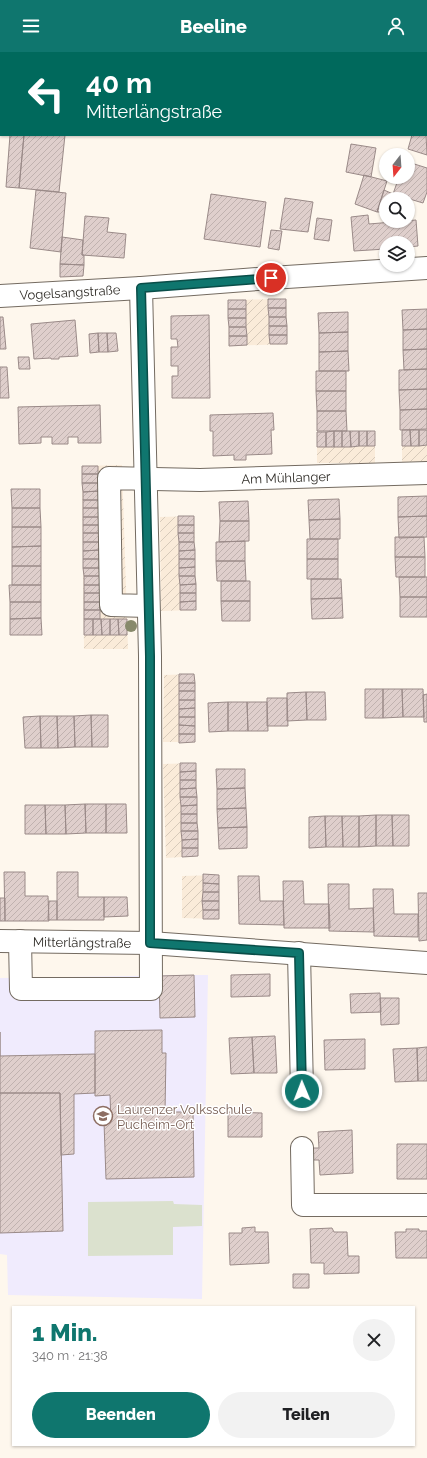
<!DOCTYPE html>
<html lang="de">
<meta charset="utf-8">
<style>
body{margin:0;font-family:Raleway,sans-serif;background:#f2f2f2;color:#202124;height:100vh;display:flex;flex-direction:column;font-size:15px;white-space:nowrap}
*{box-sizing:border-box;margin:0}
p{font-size:13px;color:#757577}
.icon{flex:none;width:22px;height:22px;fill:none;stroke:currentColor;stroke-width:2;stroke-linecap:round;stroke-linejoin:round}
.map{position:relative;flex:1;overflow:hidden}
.drawer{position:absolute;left:12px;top:1254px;width:403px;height:140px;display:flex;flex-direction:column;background:#fff;border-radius:0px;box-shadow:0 1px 3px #0004}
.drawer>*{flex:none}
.top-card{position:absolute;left:0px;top:0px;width:427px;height:84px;box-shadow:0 1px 3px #0004;background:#00695c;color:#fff;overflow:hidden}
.needle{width:26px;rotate:197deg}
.buttons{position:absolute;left:379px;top:96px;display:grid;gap:8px}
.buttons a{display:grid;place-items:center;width:36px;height:36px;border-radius:50%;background:#fff;box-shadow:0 1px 3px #0004;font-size:20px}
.pin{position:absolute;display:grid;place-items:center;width:34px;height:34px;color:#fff;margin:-17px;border:2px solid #fff;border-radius:50%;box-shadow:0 1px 4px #0007}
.me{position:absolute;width:44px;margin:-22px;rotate:359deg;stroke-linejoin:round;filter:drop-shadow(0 0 3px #0008)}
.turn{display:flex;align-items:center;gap:14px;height:84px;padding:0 20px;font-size:18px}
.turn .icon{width:52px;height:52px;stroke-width:2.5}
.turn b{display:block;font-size:28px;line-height:34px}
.round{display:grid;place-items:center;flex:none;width:42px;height:42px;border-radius:21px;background:#f2f2f2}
.headline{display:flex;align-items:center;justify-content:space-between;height:68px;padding:0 20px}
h1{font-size:24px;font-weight:800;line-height:30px;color:#0f766e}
.primary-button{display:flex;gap:8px;margin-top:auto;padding:8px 20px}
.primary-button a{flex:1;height:46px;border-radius:24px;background:#0f766e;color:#fff;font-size:16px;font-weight:800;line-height:46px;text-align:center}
.primary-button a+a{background:#f2f2f2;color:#202124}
header{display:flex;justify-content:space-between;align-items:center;height:52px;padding:0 20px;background:#0f766e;color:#fff;font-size:18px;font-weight:800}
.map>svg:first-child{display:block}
</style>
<header><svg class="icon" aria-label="menu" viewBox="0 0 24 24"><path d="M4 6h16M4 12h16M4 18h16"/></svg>Beeline<svg class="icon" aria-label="person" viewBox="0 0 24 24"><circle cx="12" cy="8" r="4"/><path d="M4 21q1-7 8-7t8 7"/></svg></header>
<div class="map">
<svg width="427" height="1406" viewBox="0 0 427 1406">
<defs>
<pattern id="industrial-furrows" width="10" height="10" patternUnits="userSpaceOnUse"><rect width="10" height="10" fill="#faebd9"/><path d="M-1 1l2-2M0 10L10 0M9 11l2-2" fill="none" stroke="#d7caba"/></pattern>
<pattern id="building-hatch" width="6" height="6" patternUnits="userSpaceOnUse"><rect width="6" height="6" fill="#dfcfcc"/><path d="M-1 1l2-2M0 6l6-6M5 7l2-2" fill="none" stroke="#c0b2af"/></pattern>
</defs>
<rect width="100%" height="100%" fill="#fef7ed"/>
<!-- industrial -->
<path fill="url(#industrial-furrows)" d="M286 247 287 292 229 294 228 248Z
M402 378H427V409L402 410Z
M375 379V411H317V380Z
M122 413 128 597H84L82 414Z
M194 464 196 558 161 559 160 465Z
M194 622 195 690H163L164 623Z
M196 711 198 804 166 806 163 712Z
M219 823V867L182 866V824Z"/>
<!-- education -->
<path fill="#f0ebfd" d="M194 923H208L202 1247 8 1243 7 1203 0 1202V926Z"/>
<!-- green -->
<path fill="#dbe1ce" d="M173 1149 174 1152 202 1153V1174L173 1175V1203L88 1204V1150Z"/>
<!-- building -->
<path fill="url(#building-hatch)" stroke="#9a8a88" d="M138 0H199L138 1Z
M0 28H1V73H0Z
M426 82 427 103 408 97 412 83H426Z
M10 83H24L19 136 6 135Z
M24 83H65L59 140 19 136Z
M351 92 376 96 371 125 346 120Z
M408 110 427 116V140L423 151 393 142 399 125H408Z
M364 123 387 129 377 160 355 152Z
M36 138 66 141 61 200 30 196Z
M384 138 393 142 392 147H386V160H377Z
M211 142 266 150 260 195 204 187Z
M285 146 313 150 308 180 280 177Z
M368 163 369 172 416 168 418 194 408 195V191H386V197L354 199 351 165Z
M85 164 109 166 107 180 126 182 124 206 82 203Z
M317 166 332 168 329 189 314 187Z
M271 178 282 179 279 198 268 196Z
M62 185 83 188 82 203H84V213L60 212Z
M60 212 84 213 83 224 60 225Z
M268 247H286V256H268Z
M228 248H246V257H228Z
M268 256H286V265H269Z
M228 257H246V266H228Z
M427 257V277L403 278 402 258Z
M348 260V280L319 281 318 261Z
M209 263 210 346H172V324H178V314H171V295H178L177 287H171V264Z
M0 265H3L6 297H0Z
M269 265H286L287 274H269Z
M228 266H246V275H229Z
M75 268 78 304 59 305V307H51V306L34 307 31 272Z
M269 274H287V283H269Z
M229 275H246L247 284H229Z
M427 277V297L403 298V278Z
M348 280V299L319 300V281Z
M98 281H107L108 300H99Z
M98 281 99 300 90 301 89 282Z
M107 281H116L118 299 108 300Z
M269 283H287V292H270Z
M229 284H247V293L229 294Z
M427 297V317L404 318 403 298Z
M348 299 349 319H319V300Z
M18 305H29L30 317H19Z
M0 315H7L9 346H0Z
M427 317V337L399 338V318Z
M316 319H346V339H316Z
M427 337V357L400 358 399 338Z
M316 339H346V359H317Z
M100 353 101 391H78V385H68V392H52V385H41V391L19 392 18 355Z
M427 357V377L400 378V358Z
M317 359H346L347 379H317Z
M273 361 274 378H271L272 402 246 403V408H234V403L213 404V379H210V363Z
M402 378H410L411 394H402Z
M410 378H419V394H411Z
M419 378H427V393L419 394Z
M334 379H342V395H334Z
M334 379V395H326V380Z
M342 379H350L351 395H342Z
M350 379H359V394L351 395Z
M359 379H367V394H359Z
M367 379H375V394H367Z
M317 380H326V395H317Z
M82 414H98V422H82Z
M82 422H98V431H82Z
M82 431H98L99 439 83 440Z
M11 437H40V456H12Z
M99 439V448H83V440Z
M427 444V464L398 465V445Z
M339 447 340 467 309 468 308 448Z
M83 448H99V456H83Z
M248 449 249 469H220L219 450Z
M12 456H40L41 475H12Z
M83 456H99V465H83Z
M178 464H194V473H178Z
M427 464V485L399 486 398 465Z
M83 465H99V473H83Z
M340 467V487H310L309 468Z
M220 469H249V489L219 490Z
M83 473H99V481H83Z
M178 473H194V481H178Z
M12 475H41V494L12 495Z
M83 481H99V490H83Z
M178 481H194V490H179Z
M395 485H424L425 505H395Z
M307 487H338V507H307Z
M245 489V509H216V490Z
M83 490H99V498L83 499Z
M179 490H194L195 498 179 499Z
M41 494V514H12V495Z
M99 498V507H83V499Z
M195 498V507H179V499Z
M395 505H425V525H396Z
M83 507H99V516H83Z
M179 507H195V515L179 516Z
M307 507H338V527H307Z
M216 509H245L246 529H217Z
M12 514H41V533H12Z
M195 515V524H179V516Z
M83 516H99L100 524H84Z
M84 524H100V533H84Z
M179 524H195L196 532 180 533Z
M399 525H427V545H400Z
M311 527H341L342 546 311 547Z
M221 529H250V549H221Z
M196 532V541H180V533Z
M9 533H41V550H10Z
M84 533H100V541H84Z
M84 541H100V550H84Z
M180 541H196V549L180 550Z
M400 545H427V565H400Z
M342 546 343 566 312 567 311 547Z
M196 549V558H180V550Z
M221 549H250V569H222Z
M10 550H41V566L10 567Z
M84 550H100V558H84Z
M84 558H100V567H84Z
M41 566 42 583H10V567Z
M84 567H93V583H84Z
M93 567H101L102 583H93Z
M101 567H110V583H102Z
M110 567H118L119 583H110Z
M118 567H127V583H119Z
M179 622H194L195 631H179Z
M179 631H195V639H179Z
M365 637H383V666H365Z
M383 637H402L403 665 383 666Z
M402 637H423L424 665H403Z
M179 639H195V648H179Z
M306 640 307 668 287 669V641Z
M306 640H325L326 668H307Z
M427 642V670H424L423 643Z
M267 646H287L288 674H267Z
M179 648H195V656L179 657Z
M228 650V679L209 680 208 651Z
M228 650H247L248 679H228Z
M247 650H267L268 679H248Z
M195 656V665H179V657Z
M91 663H108V695H92Z
M91 663 92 695H75L74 664Z
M40 664H57L58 696H41Z
M40 664 41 696H25L23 665Z
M57 664H74L75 695 58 696Z
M179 665H195V674L179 673Z
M179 673 195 674V682H179Z
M179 682H195V690L179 691Z
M180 711H196V719L180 720Z
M216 717H245V736L217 737Z
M196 719V728H180V720Z
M180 728H196V736L180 737Z
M196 736 197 745H180V737Z
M245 736 246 756 217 757V737Z
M180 745H197V753L181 754Z
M85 752H106V781H86Z
M85 752 86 781 66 782 65 753Z
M106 752H126L127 781H106Z
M25 753H45L46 782H25Z
M45 753H65L66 782H46Z
M197 753V762H181V754Z
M246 756 247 775 218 776 217 757Z
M181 762H197V771H181Z
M376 763H392L393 794H376Z
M376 763V794L359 795V764Z
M392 763H409V794H393Z
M325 764H342L343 795H326Z
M325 764 326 795 309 796V765Z
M342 764H359V795H343Z
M181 771H197L198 779H181Z
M247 775V796L219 797 218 776Z
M181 779H198V787L182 788Z
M198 787V796H182V788Z
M182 796H198V804L182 805Z
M4 820H25V844H48L49 869H5Z
M57 820H78V845H104V868H57Z
M203 822 219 823V832L203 831Z
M238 824H259L260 849H283L284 873 239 872Z
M283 829H303L304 852H329L330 876H284Z
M203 831 219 832V840H203Z
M328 832H349V857L373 856 374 880 329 879Z
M373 837H393L394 862H418V885L374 884Z
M203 840H219V849H202Z
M418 841H427V888L419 889Z
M104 845H127L128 864 104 865Z
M0 846H5V869H0Z
M49 849H57V868H48Z
M202 849H219V858H203Z
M203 858H219V867H203Z
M270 922V944L231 945V923Z
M194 923 195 965 160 966 159 924Z
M380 941 381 960 351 961 350 942Z
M380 946H399V972L381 973Z
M162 978V1001H166L165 1060H193L194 1125 106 1127 104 1070H111L110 1043 95 1044V979Z
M0 980V1004L95 1002V1041L74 1042V1102L61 1103 60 1041H0Z
M275 984 277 1021H254L252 985Z
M252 985 254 1021 231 1022 229 986Z
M365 987V1017L325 1018 324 988Z
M427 995V1029H418L417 996Z
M417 996 418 1029 395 1030 393 997Z
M0 1041H60L63 1179 0 1181Z
M228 1060 262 1061V1085H228Z
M352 1078 353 1121 320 1123 319 1108H312L311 1096H319L318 1080Z
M397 1092H427V1127H397Z
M255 1175V1180H268L269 1211 230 1213 229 1181H242V1176Z
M332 1176 334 1180H347L348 1204H359V1221L324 1222V1211H311L310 1177Z
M406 1177H419V1179H427V1206H396L395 1180H406Z
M293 1222H309V1236H293Z"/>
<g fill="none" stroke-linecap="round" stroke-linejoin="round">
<!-- minor casing -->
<g stroke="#746b61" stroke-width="24">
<g id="minor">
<path id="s1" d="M0 244 141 236 271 226 427 216"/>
<path id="s2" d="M148 554 111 553 109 426 200 428 427 421"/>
<path id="s3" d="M0 889 150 891 427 911"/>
<path d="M20 889 21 937H151L150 604 141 236"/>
<path d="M299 901 302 1039"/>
<path d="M302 1096 303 1153H427"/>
</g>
</g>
<!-- minor -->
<use href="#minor" stroke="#fff" stroke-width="22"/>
</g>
<!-- trees -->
<circle fill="#87896b" cx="131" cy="574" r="6"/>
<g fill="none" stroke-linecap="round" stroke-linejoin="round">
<!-- route casing -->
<g stroke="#0a4d48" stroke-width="10">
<path id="route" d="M271 226 141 236 150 604V891L299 901 302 1039"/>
</g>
<!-- route -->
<use href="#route" stroke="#0f766e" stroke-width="7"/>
</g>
<!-- icons -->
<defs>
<g id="school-ring" transform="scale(1)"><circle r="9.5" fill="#fff" stroke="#8d6e63" stroke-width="1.5"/><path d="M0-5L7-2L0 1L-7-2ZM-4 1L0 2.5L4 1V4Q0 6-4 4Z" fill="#8d6e63"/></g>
</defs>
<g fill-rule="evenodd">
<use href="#school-ring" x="103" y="1064"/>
</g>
<g text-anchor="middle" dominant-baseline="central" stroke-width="3" stroke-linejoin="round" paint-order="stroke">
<!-- street labels -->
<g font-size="13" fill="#2f2c27" stroke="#fff">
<text stroke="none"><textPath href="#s1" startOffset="70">Vogelsangstraße</textPath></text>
<text stroke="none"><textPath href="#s2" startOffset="341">Am Mühlanger</textPath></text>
<text stroke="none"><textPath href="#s3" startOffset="82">Mitterlängstraße</textPath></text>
</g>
<!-- education labels -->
<g font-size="13" fill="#785e54" stroke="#fff" text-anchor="start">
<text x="117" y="1057">Laurenzer Volksschule<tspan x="117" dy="15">Pucheim-Ort</tspan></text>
</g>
</g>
</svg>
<div class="buttons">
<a><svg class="needle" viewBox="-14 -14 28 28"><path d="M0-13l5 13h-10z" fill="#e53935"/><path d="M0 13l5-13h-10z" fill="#757577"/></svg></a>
<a><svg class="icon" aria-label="search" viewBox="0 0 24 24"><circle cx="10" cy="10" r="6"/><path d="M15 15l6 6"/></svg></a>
<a><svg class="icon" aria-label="layers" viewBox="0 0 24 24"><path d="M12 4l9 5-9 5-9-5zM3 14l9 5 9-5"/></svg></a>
</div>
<div class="pin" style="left:271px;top:226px;background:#d93025"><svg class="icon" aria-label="arrive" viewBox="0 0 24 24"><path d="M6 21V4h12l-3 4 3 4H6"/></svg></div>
<svg class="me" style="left:302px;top:1039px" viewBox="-20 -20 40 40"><circle r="17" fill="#0f766e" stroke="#fff" stroke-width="3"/><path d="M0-11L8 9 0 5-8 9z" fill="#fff"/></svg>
<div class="top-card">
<div class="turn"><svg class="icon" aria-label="left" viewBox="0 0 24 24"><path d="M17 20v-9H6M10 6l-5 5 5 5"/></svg><div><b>40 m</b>Mitterlängstraße</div></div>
</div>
<section class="drawer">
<div class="headline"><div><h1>1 Min.</h1><p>340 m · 21:38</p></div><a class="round"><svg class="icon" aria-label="close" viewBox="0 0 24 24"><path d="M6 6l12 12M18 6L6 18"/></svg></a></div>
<div class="primary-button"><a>Beenden</a><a>Teilen</a></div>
</section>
</div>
